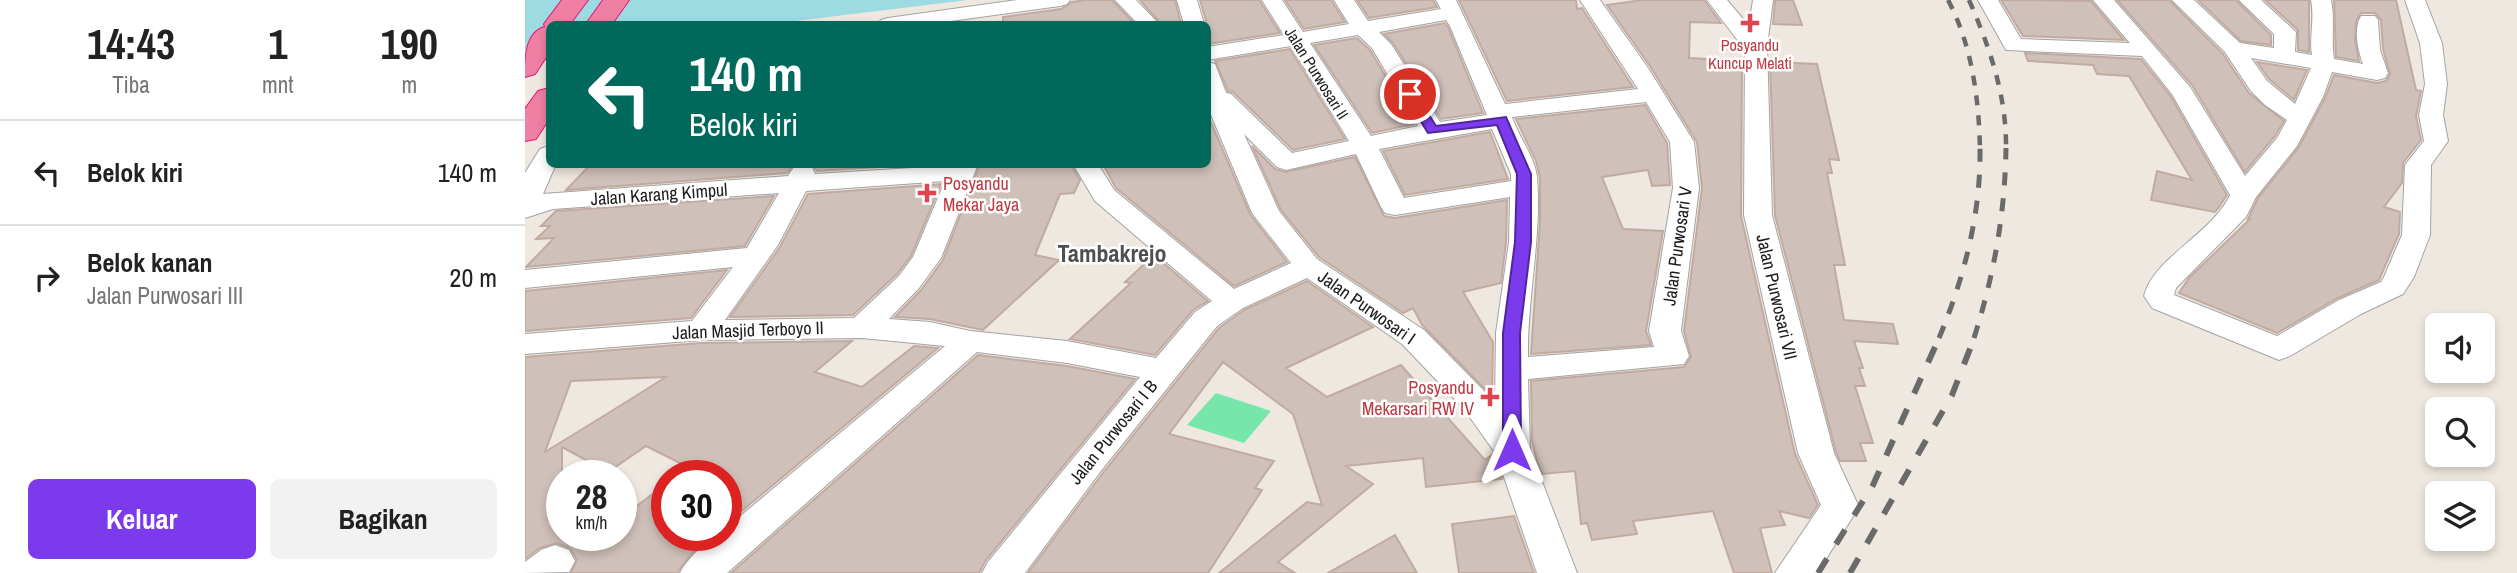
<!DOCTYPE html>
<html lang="id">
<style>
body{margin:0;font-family:"Archivo Narrow",sans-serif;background:#f2f2f2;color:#222;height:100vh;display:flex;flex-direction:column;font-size:26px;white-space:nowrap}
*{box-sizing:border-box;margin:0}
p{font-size:23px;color:#767676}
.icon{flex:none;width:38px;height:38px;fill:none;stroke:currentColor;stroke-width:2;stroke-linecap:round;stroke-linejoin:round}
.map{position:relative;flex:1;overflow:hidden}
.details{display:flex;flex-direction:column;background:#fff;width:525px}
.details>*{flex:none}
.hud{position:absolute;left:21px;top:21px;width:665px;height:147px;border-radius:10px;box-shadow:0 4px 10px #0003;background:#00695c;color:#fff;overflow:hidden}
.fabs{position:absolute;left:1900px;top:313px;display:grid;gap:14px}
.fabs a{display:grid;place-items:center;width:70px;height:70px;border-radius:10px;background:#fff;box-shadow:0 4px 10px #0003;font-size:35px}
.speed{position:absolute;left:21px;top:460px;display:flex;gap:14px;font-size:35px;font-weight:700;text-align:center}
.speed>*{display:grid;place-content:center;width:91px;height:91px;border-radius:50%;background:#fff;box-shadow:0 4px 10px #0003;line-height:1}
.speed small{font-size:18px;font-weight:400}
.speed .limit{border:10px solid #d22;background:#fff;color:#111}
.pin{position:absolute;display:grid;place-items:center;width:60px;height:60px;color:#fff;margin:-30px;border:4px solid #fff;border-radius:50%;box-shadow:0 2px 7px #0007}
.me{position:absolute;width:77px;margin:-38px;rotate:0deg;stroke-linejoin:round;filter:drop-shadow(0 0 5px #0008)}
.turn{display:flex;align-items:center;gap:24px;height:147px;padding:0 28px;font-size:32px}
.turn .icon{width:91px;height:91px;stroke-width:2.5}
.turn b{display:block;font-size:49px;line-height:60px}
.eta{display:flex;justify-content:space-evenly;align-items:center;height:119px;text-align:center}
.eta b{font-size:42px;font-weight:700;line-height:49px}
.action{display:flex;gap:14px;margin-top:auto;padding:14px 28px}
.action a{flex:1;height:80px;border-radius:10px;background:#7c3aed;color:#fff;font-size:28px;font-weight:700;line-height:80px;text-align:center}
.action a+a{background:#f2f2f2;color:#222}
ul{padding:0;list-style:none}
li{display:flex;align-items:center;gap:21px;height:105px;padding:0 28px;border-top:2px solid #e0e0e0}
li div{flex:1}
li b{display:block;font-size:26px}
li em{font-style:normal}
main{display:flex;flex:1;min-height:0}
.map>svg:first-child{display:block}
</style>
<main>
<section class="details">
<div class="eta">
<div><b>14:43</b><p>Tiba</p></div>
<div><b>1</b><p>mnt</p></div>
<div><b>190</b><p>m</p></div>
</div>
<ul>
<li><svg class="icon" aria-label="left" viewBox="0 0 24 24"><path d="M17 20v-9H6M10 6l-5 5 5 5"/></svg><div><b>Belok kiri</b></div><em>140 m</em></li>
<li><svg class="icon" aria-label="right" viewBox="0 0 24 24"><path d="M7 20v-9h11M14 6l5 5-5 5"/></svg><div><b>Belok kanan</b><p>Jalan Purwosari III</p></div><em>20 m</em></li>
</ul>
<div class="action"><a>Keluar</a><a>Bagikan</a></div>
</section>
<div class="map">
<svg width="1992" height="573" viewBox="0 0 1992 573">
<rect width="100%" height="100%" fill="#efe8e0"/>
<!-- pitch -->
<path fill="#76e6ab" d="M691 393 746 411 719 443 662 425Z"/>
<!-- water -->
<path fill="#9cdbe1" d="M0 0H443L246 24H24V53L0 56Z"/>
<!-- building -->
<path fill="#cfc0b9" stroke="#c1aba1" stroke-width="2" fill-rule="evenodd" d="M560 0H587L610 24H478V17L536 9 547 2Z
M615 0H650L656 24H636Z
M675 0H734L755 33 682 44V24Z
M760 0H806L820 22 779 29Z
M832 0H908L912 7 844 18Z
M934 0H1051L1052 9 1057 8 1108 87 982 101Z
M1117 0H1179L1196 23 1165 22 1164 58 1217 61 1216 216 1270 454 1293 505 1284 518 1254 511 1260 525 1235 528 1247 573H1209L1188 511 1108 521 1112 534 1067 540 1062 523 1056 524 1050 471 1017 474 1012 461 1007 440 1006 381 1159 367 1166 357 1159 331 1177 188 1172 142 1125 66 1082 5Z
M1250 0H1268L1277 25 1248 24Z
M1476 0 1566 1 1599 40 1498 36Z
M1592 0H1644L1698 54 1724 93 1759 121 1750 136 1720 172 1667 85Z
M1673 0H1711L1746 35V45L1716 41Z
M1740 0H1784V52L1773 50V30Z
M1809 0H1871L1891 90 1896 91 1891 116 1896 140 1878 163 1877 183 1859 207 1875 212 1874 234 1854 280 1813 298 1752 333 1654 293 1664 278 1725 219H1723L1733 198 1774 147 1800 98 1809 75 1852 83 1861 81 1865 74 1858 49 1856 20 1850 13H1836L1831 21 1830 40 1834 61 1811 57Z
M920 23 923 27 958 113 916 119 868 43 859 34Z
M832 38 845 50 889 124 847 133 789 45Z
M765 49 820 139 768 150 708 92 703 91 690 61Z
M1500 53 1616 59 1645 95 1702 195 1694 207 1690 212 1626 200 1632 171 1667 180 1604 76 1572 74 1568 65 1503 61Z
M1245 62 1292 64 1314 160 1304 159 1307 173H1302L1320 265H1309L1319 320 1368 324 1373 344 1329 341 1338 368H1334L1340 386H1330L1348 443H1335L1341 461H1315L1311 452 1250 215Z
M1732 62 1782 70 1769 100 1744 79Z
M1120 105 1142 143 1145 185 1127 186 1123 170 1077 177 1098 229 1138 231 1121 331 1126 345 1006 354 1015 222V177L1011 161 991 119Z
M682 113 725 214 762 262 709 286 591 188 578 164H682Z
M965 132 983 179 880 195 858 151Z
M727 146 750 169 760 172 830 157 859 216 870 218 982 200 981 242 976 283 938 292 968 342 967 396 897 325 888 308 878 313 794 257 756 210Z
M66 164H269L262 173 41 190Z
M287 164H402L292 171Z
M455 164H546L555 180 549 193 535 194 510 255 534 260 458 330 405 319 370 317 396 290 418 260Z
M416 184 386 256 372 274 328 315 205 317 255 247 283 194Z
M249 196 220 246 1 267 29 238 11 239 25 226H16L31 211Z
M629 255 683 301 668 310 630 355 545 339 606 283 600 282Z
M202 270 166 318 0 331V291Z
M782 281 848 327 761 368 802 397 876 365 960 460 968 454 977 479 901 487 898 458 821 466 848 484 753 562 770 573H694L782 502 797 505 768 414 698 362 644 434 749 461 730 488 737 490 683 573H503L577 474 694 328 719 310Z
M327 341 290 372 337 387 389 346 413 348 201 524V476H151L163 467 121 446 83 472 37 447V536H96V518L142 483V536H191L167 553 152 573H46L52 560 45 548 31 543 15 548 0 559V357L176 343ZM141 377 77 417 20 452 46 381Z
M453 355 542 366 610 379 461 560 454 573H206Z
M989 516 1009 573H934L927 524Z
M870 535 892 573H803Z"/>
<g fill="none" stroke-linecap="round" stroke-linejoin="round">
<!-- minor casing -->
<g stroke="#a3a3a3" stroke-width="2">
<path id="minor" d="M492 0H545L542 4 535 6 404 24H353L356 20 363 18Z
M590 0H611L634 24H613Z
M652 0H672L679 24H659Z
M737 0H757L778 32 824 24 809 0H829L843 21 916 9 911 0H931L980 104 1113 89 1055 0H1075L1123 68 1169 142 1174 188 1156 331 1164 356 1159 364 1003 379 1005 450 1052 573H1012L971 454 939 409 877 344 782 278 718 308 692 326 575 472 500 573H457L463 562 615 377 542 363 452 352 202 573H155C163 558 184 536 201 536V528L420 346 337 338 176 340 0 354V334L167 321 208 267 0 288V270L222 248 254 193 28 209 0 218V173L15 149 24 146V164H31L18 194 263 176 269 167H287L290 174 453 164 416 258 394 288 364 319 405 322 445 331 542 341 631 358 670 312 687 301 570 201 548 164H573L589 190 709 289 766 263 727 213 682 105V62L690 64 701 93 706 94 767 153 824 141 766 46 682 60V47L759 35ZM921 20 925 26 962 115 915 122 866 44 854 32ZM833 35 847 48 893 126 846 136 785 43ZM1121 102 1145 142 1148 188 1124 331 1129 347 1003 357C1002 297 1017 237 1012 177 1010 157 993 136 987 117ZM967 129 986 174V181L879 198 854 149ZM719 134 752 167 761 170 831 154 856 207 860 213 870 215 985 197 984 242 971 333 970 402 899 330 792 259 754 211ZM420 181 388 257 374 276 329 318 200 320 253 245 281 191Z
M1182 0H1202L1224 26 1228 0H1248L1242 46 1247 215 1309 453 1334 507 1292 573H1250L1296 505 1273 453 1219 215 1220 50Z
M1453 0H1473L1496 39 1605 43 1568 0H1589L1665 87 1720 176 1752 138 1762 120 1740 105 1726 91 1700 52 1647 0H1669L1715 43 1749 48V34L1714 0H1736L1771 32 1770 52 1787 55C1784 36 1790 20 1786 0H1806C1810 20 1806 39 1809 59L1838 64C1833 50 1828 29 1836 16H1850L1853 20 1855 50 1863 73 1860 78 1852 80 1807 72 1798 97 1772 146 1731 197 1721 217 1651 288 1649 295 1752 336 1814 300 1856 282 1859 277 1877 235 1880 165 1899 141 1894 115 1900 84 1895 43 1880 0H1900L1917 43 1922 84 1918 115 1923 141 1906 165 1905 235 1889 277 1878 294 1836 314 1765 356 1754 360 1627 308 1619 296C1628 258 1687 234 1705 195L1647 94 1617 56 1481 50ZM1726 58 1786 68 1770 104 1742 81Z
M30 545 44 550 50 561 44 572 0 573V562L16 550Z"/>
</g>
<!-- highway casing -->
<g stroke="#e71379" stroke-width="2">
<path id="highway" d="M37 0H63L45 24H24V53L10 74 0 77C0 59 0 32 20 27L19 24Z
M78 0H104L87 24H61Z
M24 88V119L11 139 0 141V109L13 91Z"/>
</g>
<!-- minor -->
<use href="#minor" fill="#fff" fill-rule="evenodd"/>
<!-- highway -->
<use href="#highway" fill="#ef7fa3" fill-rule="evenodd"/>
<!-- rail-far2 -->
<path stroke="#6a6a6a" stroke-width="4.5" stroke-dasharray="10 10" stroke-linecap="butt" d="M1423 0C1447 45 1454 99 1455 150
M1444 0C1465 48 1482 97 1481 150"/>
<!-- rail-far1 -->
<path stroke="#6a6a6a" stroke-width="5" stroke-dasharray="13 13" stroke-linecap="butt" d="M1414 338C1439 278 1456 214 1455 148
M1449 338C1469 275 1480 214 1481 148"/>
<!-- rail -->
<path stroke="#6a6a6a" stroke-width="6" stroke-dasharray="17 17" stroke-linecap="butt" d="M1293 573 1348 485 1415 336
M1325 573 1427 395 1450 336"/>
</g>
<!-- route -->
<path fill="#7c3aed" stroke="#51269a" stroke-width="2" d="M885 90 889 91 911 126 981 117 1006 174V242L995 333 996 450 994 455H980L978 450V333L990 242 992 174 972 125 903 133 879 94Z"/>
<!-- markers -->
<g fill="#e0444e" stroke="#fff" stroke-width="2.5">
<path d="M1221.5 12.5h7v7h7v7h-7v7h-7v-7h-7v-7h7z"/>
<path d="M398.5 182.5h7v7h7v7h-7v7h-7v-7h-7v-7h7z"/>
<path d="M961.5 386.5h7v7h7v7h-7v7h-7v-7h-7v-7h7z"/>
</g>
<g text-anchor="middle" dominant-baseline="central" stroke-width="5" stroke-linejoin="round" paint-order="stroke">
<!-- far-health labels -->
<g font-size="16" fill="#be3a42" stroke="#fff">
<text x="1225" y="45">Posyandu<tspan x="1225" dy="18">Kuncup Melati</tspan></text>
</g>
<!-- far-street labels -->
<g font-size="16" fill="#1c1c1c" stroke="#fff">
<text transform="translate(792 73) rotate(58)">Jalan Purwosari II</text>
</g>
<!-- health labels -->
<g font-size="18" fill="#be3a42" stroke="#fff" text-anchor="start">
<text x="418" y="183">Posyandu<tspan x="418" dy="21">Mekar Jaya</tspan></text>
<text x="949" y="387" text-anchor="end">Posyandu<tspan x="949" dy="21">Mekarsari RW IV</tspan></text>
</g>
<!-- street labels -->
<g font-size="18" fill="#1c1c1c" stroke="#fff">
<text transform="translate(134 194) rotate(-4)">Jalan Karang Kimpul</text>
<text transform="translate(1152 246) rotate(-82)">Jalan Purwosari V</text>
<text transform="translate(1252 297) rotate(77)">Jalan Purwosari VII</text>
<text transform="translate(842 307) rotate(35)">Jalan Purwosari I</text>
<text transform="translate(223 330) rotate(-2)">Jalan Masjid Terboyo II</text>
<text transform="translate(588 432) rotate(-51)">Jalan Purwosari I B</text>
</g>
<!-- district labels -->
<g font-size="24" font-weight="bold" fill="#4f4f4f" stroke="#fff">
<text x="587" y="253">Tambakrejo</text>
</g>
</g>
</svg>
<div class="fabs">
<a><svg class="icon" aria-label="sound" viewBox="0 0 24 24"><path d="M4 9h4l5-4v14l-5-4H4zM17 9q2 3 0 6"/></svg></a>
<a><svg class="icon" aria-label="search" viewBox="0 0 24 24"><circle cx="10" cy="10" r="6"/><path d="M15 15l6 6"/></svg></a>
<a><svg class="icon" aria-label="layers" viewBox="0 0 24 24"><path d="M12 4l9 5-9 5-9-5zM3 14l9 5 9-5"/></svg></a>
</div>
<div class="speed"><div>28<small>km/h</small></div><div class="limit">30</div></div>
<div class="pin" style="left:885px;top:94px;background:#d93025"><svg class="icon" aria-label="arrive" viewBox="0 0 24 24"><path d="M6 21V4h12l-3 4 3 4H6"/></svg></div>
<svg class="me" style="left:987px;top:450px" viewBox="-20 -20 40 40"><path d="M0-17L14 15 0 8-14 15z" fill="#7c3aed" stroke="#fff" stroke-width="4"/></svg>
<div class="hud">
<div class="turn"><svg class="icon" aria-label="left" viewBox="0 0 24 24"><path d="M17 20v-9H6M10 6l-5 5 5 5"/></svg><div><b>140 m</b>Belok kiri</div></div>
</div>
</div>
</main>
